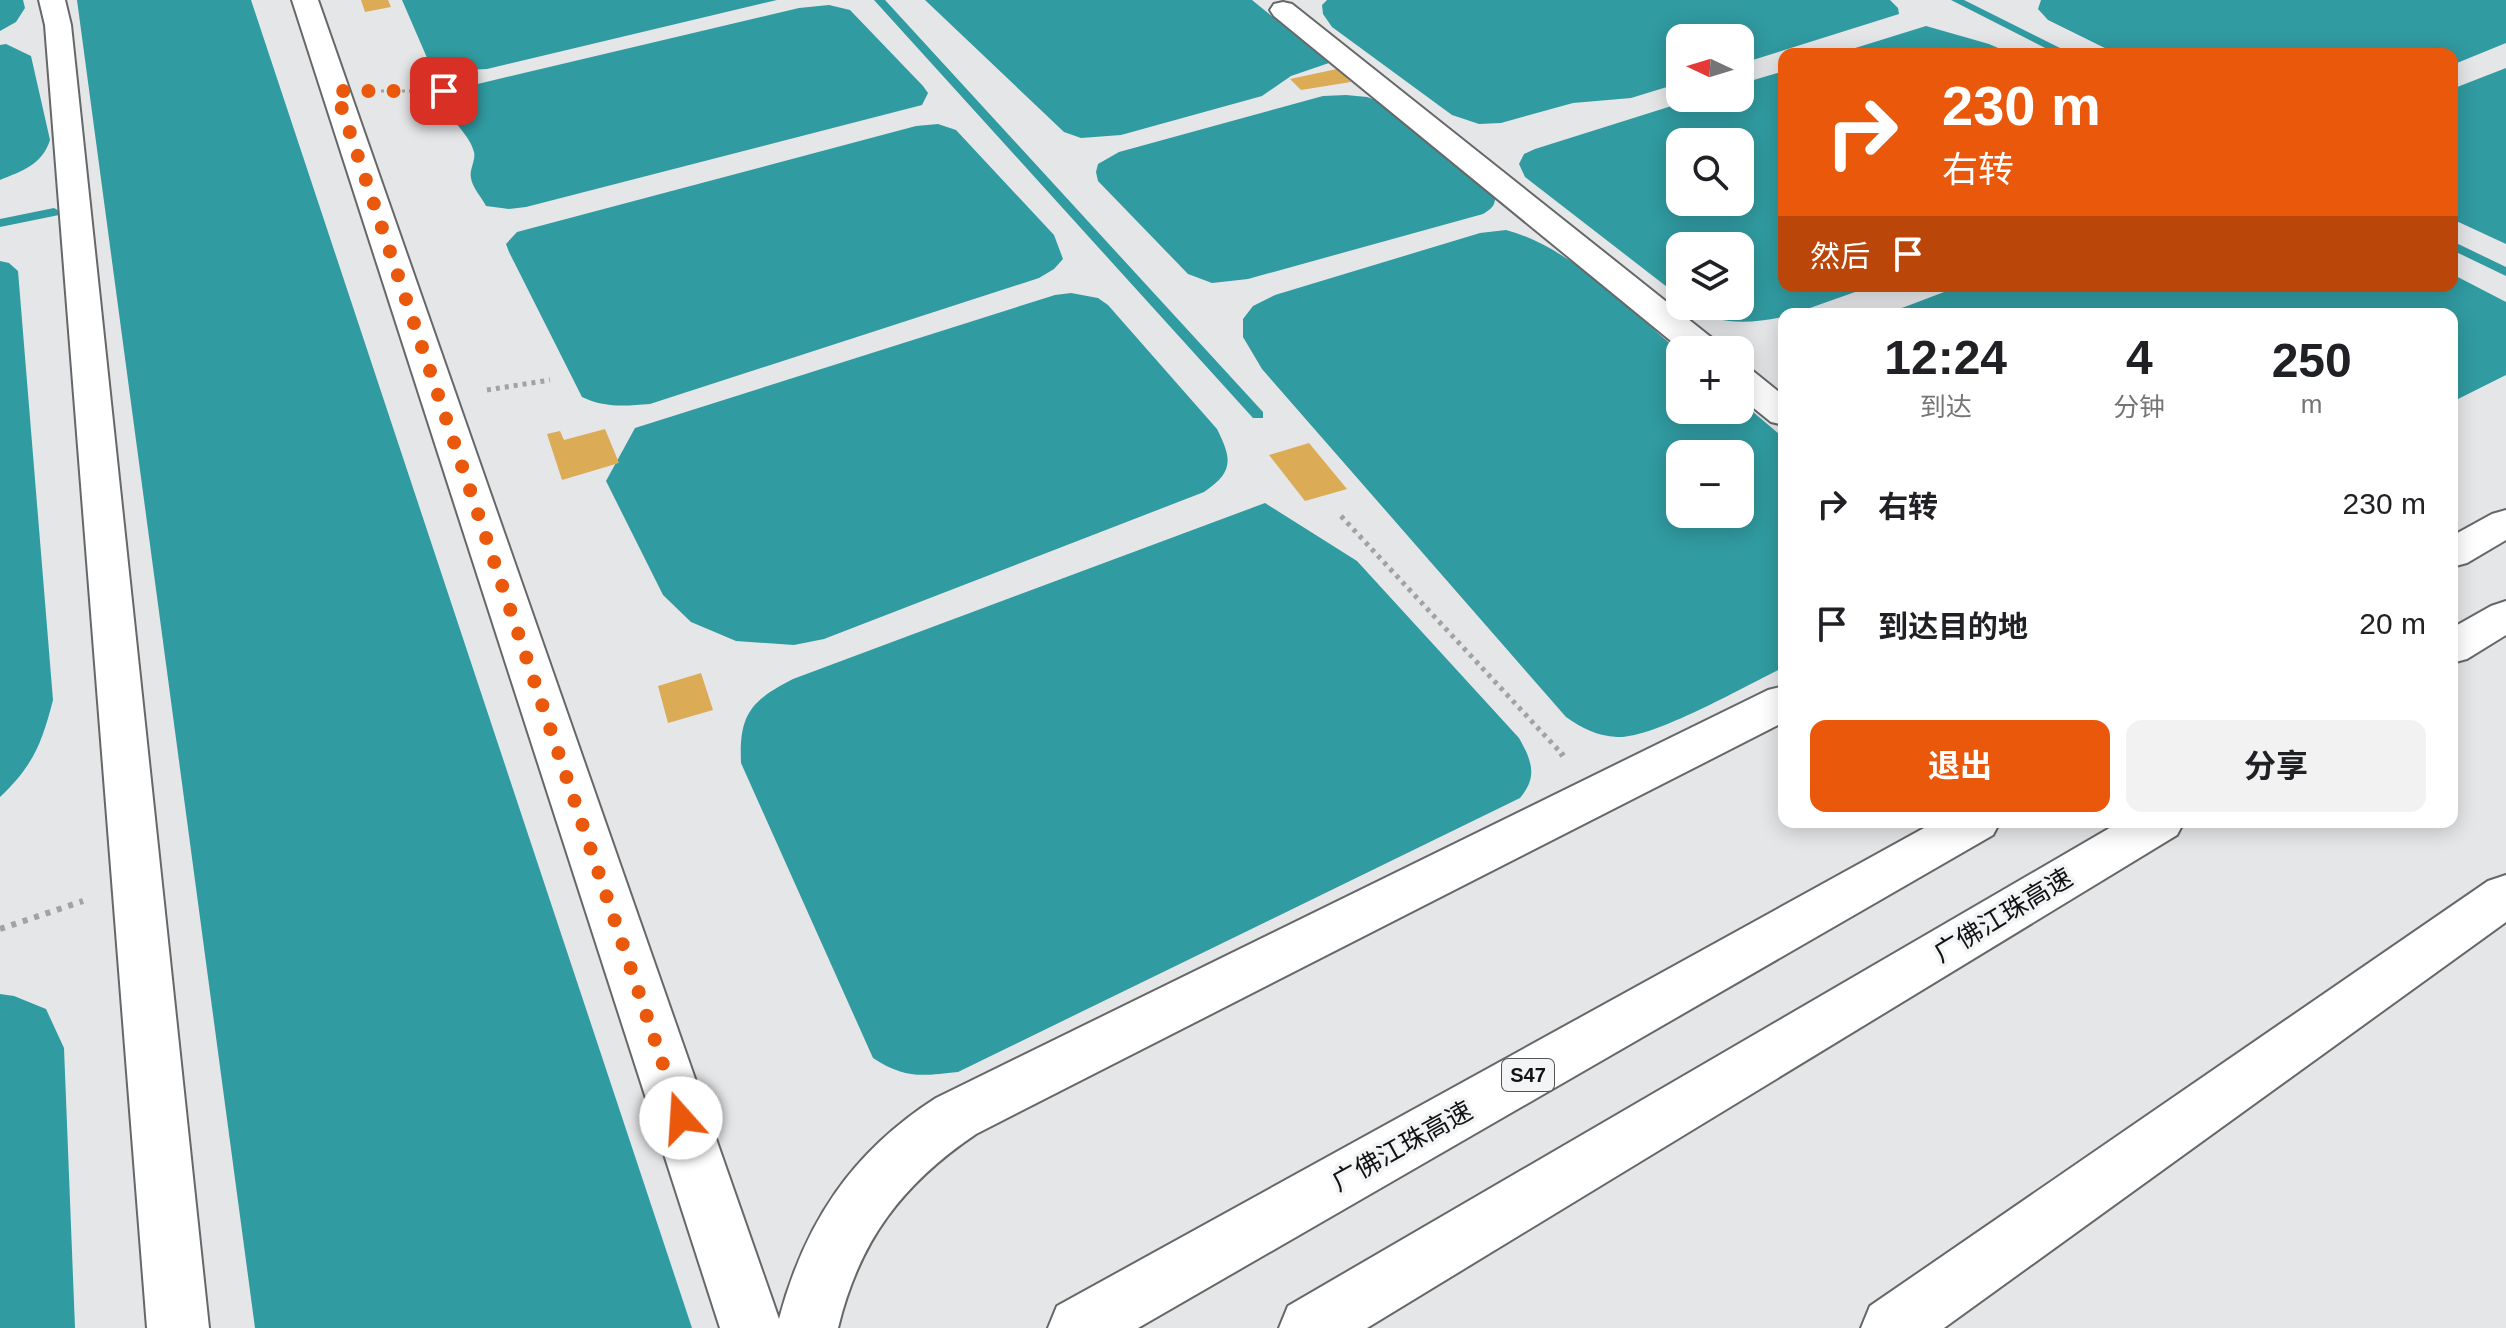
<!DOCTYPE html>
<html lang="zh">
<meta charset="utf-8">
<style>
body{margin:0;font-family:Arial,"Noto Sans SC",sans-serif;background:#f2f2f2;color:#202124;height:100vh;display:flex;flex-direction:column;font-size:30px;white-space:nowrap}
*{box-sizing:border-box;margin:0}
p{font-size:26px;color:#757577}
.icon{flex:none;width:44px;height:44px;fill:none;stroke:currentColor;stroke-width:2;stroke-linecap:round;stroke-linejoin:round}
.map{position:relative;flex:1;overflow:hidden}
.drawer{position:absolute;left:1778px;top:308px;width:680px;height:520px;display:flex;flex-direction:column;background:#fff;border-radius:16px;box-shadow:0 4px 20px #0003}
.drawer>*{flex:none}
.top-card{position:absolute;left:1778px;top:48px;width:680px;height:244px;border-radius:16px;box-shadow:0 4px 20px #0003;background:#ea580c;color:#fff;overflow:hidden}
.needle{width:52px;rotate:274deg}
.tools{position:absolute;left:1666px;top:24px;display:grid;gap:16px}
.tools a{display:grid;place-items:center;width:88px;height:88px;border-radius:16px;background:#fff;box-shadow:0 4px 20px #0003;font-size:40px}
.pin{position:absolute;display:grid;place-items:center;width:68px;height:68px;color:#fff;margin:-34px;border-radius:16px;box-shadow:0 4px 12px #0006}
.me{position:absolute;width:88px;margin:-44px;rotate:341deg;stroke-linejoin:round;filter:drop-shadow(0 0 6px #0008)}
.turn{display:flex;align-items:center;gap:28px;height:168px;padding:0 32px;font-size:36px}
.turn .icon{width:104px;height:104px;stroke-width:2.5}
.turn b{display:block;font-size:56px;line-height:68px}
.then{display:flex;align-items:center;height:76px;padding:0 32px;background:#0003;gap:16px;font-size:30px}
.eta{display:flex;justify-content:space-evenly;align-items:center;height:136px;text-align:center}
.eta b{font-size:48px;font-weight:700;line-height:56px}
.button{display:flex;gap:16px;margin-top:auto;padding:16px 32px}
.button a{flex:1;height:92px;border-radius:16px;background:#ea580c;color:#fff;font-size:32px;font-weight:700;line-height:92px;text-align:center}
.button a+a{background:#f2f2f2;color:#202124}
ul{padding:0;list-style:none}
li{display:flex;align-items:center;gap:24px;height:120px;padding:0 32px}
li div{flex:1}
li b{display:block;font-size:30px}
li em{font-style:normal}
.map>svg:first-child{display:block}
</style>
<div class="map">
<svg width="2506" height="1328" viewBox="0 0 2506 1328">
<rect width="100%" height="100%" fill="#e5e6e8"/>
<!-- water -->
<path fill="#309ba1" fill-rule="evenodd" d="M0 0H23L25 8 16 22 0 31Z
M77 0H251L692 1328H255Z
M402 0H777L487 69 444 71 431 67Z
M925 0H1252L1329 63 1291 76 1262 96 1121 135 1081 138 1064 132Z
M1327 0H1890L1898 8 1899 14 1740 64V38H1680V83L1631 98 1573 103 1501 123 1479 124 1452 115 1332 27 1323 14 1322 5Z
M2041 0H2506V43L2452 65V54H2117L2048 20 2038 9Z
M829 5 850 10 923 86 928 93 922 105 526 207 509 209 486 206C482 198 472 187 471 178 469 170 476 160 474 152 468 126 428 111 465 87L799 8Z
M1926 26 1989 44 2012 54H1836Z
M6 44 31 56 50 140C42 165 22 171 0 180V45Z
M2506 68V244L2452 219V89Z
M1784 71V286H1872L1793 314H1784L1783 317C1752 323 1719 327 1692 306H1740V246H1680V297L1525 177 1519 164 1524 154 1535 149 1697 98H1740V84ZM1680 142H1740V202H1680Z
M1346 95 1367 97 1387 104 1494 192C1497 204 1493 208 1483 214L1248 279 1212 283 1188 274 1098 181 1096 172 1098 164 1119 152 1323 96Z
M938 124 956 130 1054 235 1063 259 1054 269 1039 278 650 404C625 406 605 408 582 397L509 252 506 244 517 232 916 126Z
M1506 230C1569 246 1630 310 1680 352V410H1740V401L1784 438V667C1747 685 1653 739 1617 737 1597 736 1582 728 1566 717L1262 369 1243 337V319L1253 306 1275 295 1480 233ZM1680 454H1740V514H1680Z
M0 261 9 263 18 271 53 700C42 743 33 766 0 797Z
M2452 274 2506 302V375L2452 402V314H1886L1960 286H2452Z
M1071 293 1098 298 1108 305 1217 429C1232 459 1234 472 1204 492L824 639 794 645 736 641 691 622 663 595 606 481 635 428 1055 295Z
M1265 503 1357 561 1519 738C1532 761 1538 777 1520 798L958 1072C921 1076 905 1079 873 1058L741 763C739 715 750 701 793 679Z
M0 994 14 996 46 1009 64 1048 75 1328H0Z"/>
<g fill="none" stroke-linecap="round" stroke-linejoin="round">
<!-- stream -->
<path fill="#309ba1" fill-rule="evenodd" d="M874 0H885L1263 412V418H1253Z
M1951 0H1964L2072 54H2057Z
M54 208 61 212 59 215 0 227V219Z
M2452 241 2506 267V276L2452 250Z"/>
</g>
<!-- building -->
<path fill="#dcab55" d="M361 0H388L391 7 365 12Z
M1337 69 1351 82 1301 90 1290 79Z
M605 429 619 463 562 480 547 434 560 431 564 440Z
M1309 443 1347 489 1305 501 1269 455Z
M701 673 713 710 668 723 658 686Z"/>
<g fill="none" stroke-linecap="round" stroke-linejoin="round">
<!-- minor casing -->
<g stroke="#666768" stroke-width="4">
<path id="minor" d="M39 0H65L71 25 209 1328H147L45 25Z
M292 0H318L779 1319C805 1222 852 1152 936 1098L1768 690 1784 686V722L976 1134C902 1184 859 1241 838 1328H720Z
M1283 2 1292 4 1717 342 1722 350H1682L1274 16 1270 10 1274 4Z
M1740 368 1753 371 1784 396V425L1771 422 1740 397Z
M2506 875V922L1944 1328H1861L1870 1306 2488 881Z"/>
</g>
<!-- motorway casing -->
<g stroke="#666768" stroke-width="4">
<path id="motorway" d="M2506 510V540L2467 563 2452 567V536L2492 514Z
M2506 601V635L2467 659 2452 663V628L2491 606Z
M1935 822H2000L1993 835 1138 1328H1048L1057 1306Z
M2120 822H2184L2177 835 1367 1328H1279L1288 1306Z"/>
</g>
<!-- path-far2 -->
<path stroke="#a1a2a3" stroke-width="3" stroke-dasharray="3 4" stroke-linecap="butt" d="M381 91H444"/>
<!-- path-far1 -->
<path stroke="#a1a2a3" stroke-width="5" stroke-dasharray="4 5" stroke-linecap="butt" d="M487 390 550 380
M1341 516 1563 755"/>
<!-- path -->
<path stroke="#a1a2a3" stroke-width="6" stroke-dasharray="5 7" stroke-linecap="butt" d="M1561 753 1563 756
M0 929 83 901"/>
<!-- minor -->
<use href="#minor" fill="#fff" fill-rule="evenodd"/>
<!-- motorway -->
<use href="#motorway" fill="#fff" fill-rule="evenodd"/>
</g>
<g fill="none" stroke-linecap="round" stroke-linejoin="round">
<!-- route -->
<path stroke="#ea580c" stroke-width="14" stroke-dasharray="0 25.2" d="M444 91H336L681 1118"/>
</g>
<g text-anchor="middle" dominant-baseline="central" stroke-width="7" stroke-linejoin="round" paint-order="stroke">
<!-- shield labels -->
<rect fill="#f2f4f5" stroke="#545656" stroke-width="2" x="1502" y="1059" width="52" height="32" rx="6"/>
<g font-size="20" font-weight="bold" fill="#111212">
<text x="1528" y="1075">S47</text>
</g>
<!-- near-street labels -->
<g font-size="26" fill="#111212" stroke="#f2f4f5">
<text transform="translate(2003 915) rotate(-31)">广佛江珠高速</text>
<text transform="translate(1402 1146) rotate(-29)">广佛江珠高速</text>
</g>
</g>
</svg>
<div class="tools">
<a><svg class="needle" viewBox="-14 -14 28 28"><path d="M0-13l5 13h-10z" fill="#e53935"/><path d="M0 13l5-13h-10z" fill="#757577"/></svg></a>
<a><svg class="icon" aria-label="search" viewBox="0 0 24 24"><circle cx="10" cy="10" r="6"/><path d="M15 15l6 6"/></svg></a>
<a><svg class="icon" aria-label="layers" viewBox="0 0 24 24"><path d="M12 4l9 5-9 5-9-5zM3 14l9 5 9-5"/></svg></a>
<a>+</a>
<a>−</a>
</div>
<div class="pin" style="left:444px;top:91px;background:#d93025"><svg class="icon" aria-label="arrive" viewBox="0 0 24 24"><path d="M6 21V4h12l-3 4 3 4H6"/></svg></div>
<svg class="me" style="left:681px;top:1118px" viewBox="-20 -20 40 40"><circle r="19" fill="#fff"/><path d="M0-13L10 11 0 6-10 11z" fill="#ea580c"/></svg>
<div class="top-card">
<div class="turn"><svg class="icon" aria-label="right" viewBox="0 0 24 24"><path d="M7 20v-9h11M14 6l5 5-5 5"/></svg><div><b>230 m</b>右转</div></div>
<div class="then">然后<svg class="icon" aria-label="arrive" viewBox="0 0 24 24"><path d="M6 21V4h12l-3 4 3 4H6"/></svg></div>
</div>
<section class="drawer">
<div class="eta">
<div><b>12:24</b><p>到达</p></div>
<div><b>4</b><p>分钟</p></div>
<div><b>250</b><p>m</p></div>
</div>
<ul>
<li><svg class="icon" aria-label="right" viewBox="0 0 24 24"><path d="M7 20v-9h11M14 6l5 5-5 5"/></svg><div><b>右转</b></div><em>230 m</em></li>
<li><svg class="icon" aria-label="arrive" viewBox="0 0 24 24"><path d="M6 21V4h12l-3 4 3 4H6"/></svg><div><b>到达目的地</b></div><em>20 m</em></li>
</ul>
<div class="button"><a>退出</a><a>分享</a></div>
</section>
</div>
